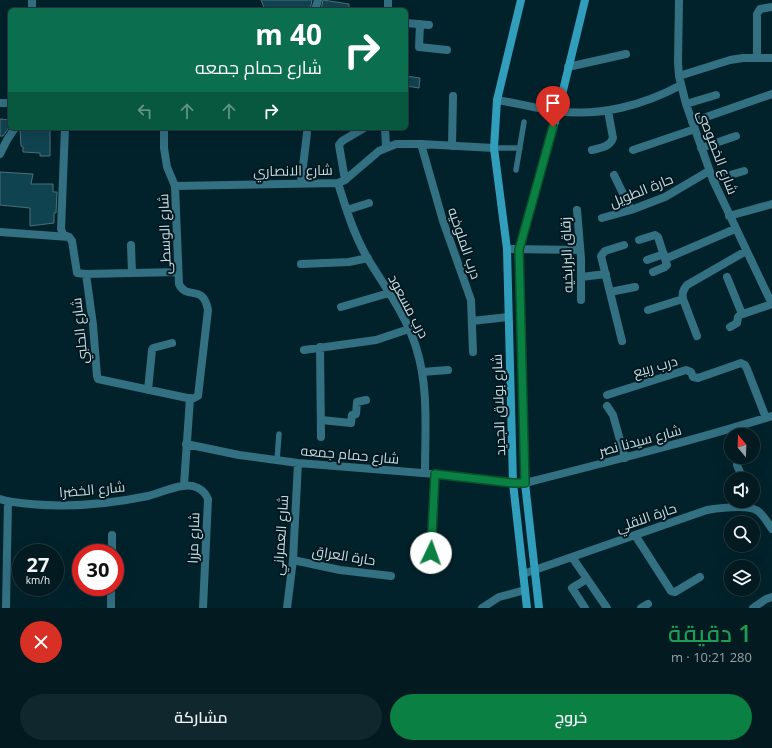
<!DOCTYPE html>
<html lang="ar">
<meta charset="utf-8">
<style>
body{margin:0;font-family:"Open Sans",Cairo,sans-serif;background:#10272d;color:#f1f3f6;direction:rtl;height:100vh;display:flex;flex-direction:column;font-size:15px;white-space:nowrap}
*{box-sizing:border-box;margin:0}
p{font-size:13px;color:#96a1a5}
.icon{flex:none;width:22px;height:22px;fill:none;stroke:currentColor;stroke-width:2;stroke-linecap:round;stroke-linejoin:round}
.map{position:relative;height:608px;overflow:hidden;direction:ltr}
.details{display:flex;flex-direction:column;background:#021a20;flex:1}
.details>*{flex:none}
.guide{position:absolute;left:8px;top:8px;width:400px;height:122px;border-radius:6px;box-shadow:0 4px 16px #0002,0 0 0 1px #23383e;direction:rtl;background:#0b6e4f;color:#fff;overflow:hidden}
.needle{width:26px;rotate:341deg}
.tools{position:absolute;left:724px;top:428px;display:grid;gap:8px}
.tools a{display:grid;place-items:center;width:36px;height:36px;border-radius:50%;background:#021a20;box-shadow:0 4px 16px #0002,0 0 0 1px #23383e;font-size:20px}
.speed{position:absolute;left:12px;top:544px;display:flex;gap:8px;font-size:20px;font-weight:700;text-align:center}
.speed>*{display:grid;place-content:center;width:52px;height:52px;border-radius:50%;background:#021a20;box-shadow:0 4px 16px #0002,0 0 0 1px #23383e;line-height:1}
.speed small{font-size:10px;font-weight:400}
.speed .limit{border:6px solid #d22;background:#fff;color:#111}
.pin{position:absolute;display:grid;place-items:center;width:34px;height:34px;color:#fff;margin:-41px -17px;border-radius:50% 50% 50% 0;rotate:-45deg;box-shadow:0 0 4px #0007}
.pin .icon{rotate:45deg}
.me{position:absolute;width:44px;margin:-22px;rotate:3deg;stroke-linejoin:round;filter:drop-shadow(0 0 3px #0008)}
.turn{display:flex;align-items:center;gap:14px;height:84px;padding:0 20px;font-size:18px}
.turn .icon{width:52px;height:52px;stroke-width:2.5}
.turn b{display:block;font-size:28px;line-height:34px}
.lanes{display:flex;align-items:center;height:38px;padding:0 20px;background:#0003;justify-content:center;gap:20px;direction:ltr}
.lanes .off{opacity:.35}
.round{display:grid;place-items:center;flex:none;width:42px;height:42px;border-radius:21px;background:#10272d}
.head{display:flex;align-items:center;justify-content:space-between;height:68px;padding:0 20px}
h1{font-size:24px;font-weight:600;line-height:30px;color:#1e9e55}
.cta{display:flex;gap:8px;margin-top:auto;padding:8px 20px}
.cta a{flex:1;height:46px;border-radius:24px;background:#0b8043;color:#fff;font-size:16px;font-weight:600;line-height:46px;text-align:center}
.cta a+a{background:#10272d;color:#f1f3f6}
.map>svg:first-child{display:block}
</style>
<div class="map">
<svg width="772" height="608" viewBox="0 0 772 608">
<rect width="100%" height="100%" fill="#02222b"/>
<!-- building -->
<path fill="#104350" stroke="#4e6e78" d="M261 0H312L310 10H265Z
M323 0 349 4V10H321Z
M406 76 420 78 419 88 406 86Z
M0 119 10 120V126L3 136H0Z
M20 128H50V156H40V153L23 152V147L21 146Z
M0 172 33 174 31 184H53V192H57L56 213H54V223L30 226V208L0 205Z"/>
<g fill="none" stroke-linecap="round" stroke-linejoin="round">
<!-- lane -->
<path stroke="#327082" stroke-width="5.5" d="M494 148H520
M516 170 524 122
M277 460 279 434"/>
<!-- street -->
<path stroke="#327082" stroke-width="8" d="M32 0V10
M679 0 678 62 679 76 686 104 713 180 772 304
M315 10 318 0
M388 10V0
M406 23 429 25
M420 24 419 47 447 50
M757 57V14L760 9 772 7
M568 67 626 54
M679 76 730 60 743 58H772
M497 100C517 103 537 109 557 111 600 117 644 105 681 85
M0 103H10
M686 104 716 95
M692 122 772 94
M65 128 61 229 63 234 69 237 72 241 77 273 86 274 178 272
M385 128 386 147
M421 144 443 221 471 300 473 352
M452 146 453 96
M701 148 736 136
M592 150C600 148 610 147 613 138L608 111
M633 150 695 129
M0 154 7 140 15 128
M614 175 631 210
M345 180 339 145 342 141 364 128
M713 180 744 171
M301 183 307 133
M338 183C346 209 354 235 368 259 385 287 406 315 416 347 429 387 425 431 425 473
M175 186 338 183 345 180 379 151 396 144H421L494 148
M347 210 369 203
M577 210 581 258V300
M729 216 772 204
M602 218 631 210 665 197 709 171
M0 232 69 237
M639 240 655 235 658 237 667 265 665 267 653 272
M131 245 132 273
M507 249 580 250
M665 259 735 229
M647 260 664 254
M301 264 349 262 368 258
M86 274 93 325 97 376 98 379 192 399 198 396 208 310C203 283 187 301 179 284L175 186 167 167 164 148V128
M581 277 606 274
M727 277 742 314
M610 292 635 287
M341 307 389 293
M648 310 683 299
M472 321 508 317
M730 327 737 323 738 317 740 315 772 304
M697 336 683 299C682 293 683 290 687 285L746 251
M622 341 601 256 605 251 624 245
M320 347 321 437
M304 350 376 340 409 329
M422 372 448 370
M148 390 152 350 153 348 172 343
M607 395 686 370 691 372 693 377 698 378 741 363 745 365 747 369 766 418
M607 406 613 415 625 458
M321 420 351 423 352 415 356 414 357 402 366 400
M186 444 239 455 298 463 435 474 513 483H525C608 462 691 441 772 416
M737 465 743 479
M435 474 431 553 432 558 435 559 445 557
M184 485 190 398
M0 499C10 502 20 503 30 504 70 508 109 504 148 496 160 493 172 487 183 486 194 484 204 489 208 499L203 608
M635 535 671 591 675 592 700 577
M112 553V535
M572 557 607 608
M293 560 340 570 391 576
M523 574 707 510C720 508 747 504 758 511 764 516 768 523 772 529
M6 608 8 501
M111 608V587
M287 608 293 560 298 463
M482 608 499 597 525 590
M585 608 572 588 587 579
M641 608 648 604
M753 608 766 599 772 597"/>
<!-- secondary -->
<path stroke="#319fbc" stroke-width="8" d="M521 0 497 100 494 148 507 249 513 483 527 608
M539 608 525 483 519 250 558 111 585 0"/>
</g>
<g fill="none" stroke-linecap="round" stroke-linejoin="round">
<!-- route casing -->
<g stroke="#07532c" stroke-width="10">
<path id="route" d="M431 553 435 474 513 483H525L519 250 553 127"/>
</g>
<!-- route -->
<use href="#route" stroke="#0b8043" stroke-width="7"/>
</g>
<g text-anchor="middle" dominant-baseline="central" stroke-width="4" stroke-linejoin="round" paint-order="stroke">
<!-- street labels -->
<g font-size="14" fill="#c9dadf" stroke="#001921">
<text transform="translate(718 152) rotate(69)">شارع الخصوصى</text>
<text transform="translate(293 170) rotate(-1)">شارع الانصاري</text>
<text transform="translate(641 190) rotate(-22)">حارة الطويل</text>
<text transform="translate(164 234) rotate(-92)">شارع الوسطى</text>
<text transform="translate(465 243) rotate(71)">درب الملوخيه</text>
<text transform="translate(566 255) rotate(-92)">زقاق البرابخيه</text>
<text transform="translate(409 306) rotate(62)">درب مسعود</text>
<text transform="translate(79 331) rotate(-96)">شارع الحلبي</text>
<text transform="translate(655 366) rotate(-16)">درب ربيع</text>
<text transform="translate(498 405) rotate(-92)">شارع بولاق الجديد</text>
<text transform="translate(640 440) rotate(-15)">شارع سيدنا نصر</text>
<text transform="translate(350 454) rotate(5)">شارع حمام جمعه</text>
<text transform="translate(92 489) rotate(-5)">شارع الخضرا</text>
<text transform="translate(646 517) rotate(-19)">حارة النقلي</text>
<text transform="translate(280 535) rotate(-86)">شارع العمراني</text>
<text transform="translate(193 538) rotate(-88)">شارع مزرا</text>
<text transform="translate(344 555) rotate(9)">حارة العراق</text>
</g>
</g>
</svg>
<div class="tools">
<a><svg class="needle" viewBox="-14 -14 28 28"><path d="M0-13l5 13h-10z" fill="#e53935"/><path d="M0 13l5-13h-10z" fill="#96a1a5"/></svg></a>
<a><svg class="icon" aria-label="sound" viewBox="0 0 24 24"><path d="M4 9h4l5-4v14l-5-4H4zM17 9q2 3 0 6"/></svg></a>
<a><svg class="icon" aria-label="search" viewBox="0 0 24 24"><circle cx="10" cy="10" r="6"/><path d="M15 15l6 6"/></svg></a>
<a><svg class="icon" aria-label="layers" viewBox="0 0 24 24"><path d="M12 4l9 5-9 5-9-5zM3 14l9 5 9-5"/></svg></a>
</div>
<div class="speed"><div>27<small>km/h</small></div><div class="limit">30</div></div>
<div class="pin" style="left:553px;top:127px;background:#d93025"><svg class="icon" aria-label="arrive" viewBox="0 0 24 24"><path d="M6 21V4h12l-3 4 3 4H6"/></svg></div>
<svg class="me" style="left:431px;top:553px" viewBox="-20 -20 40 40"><circle r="19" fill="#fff"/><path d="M0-13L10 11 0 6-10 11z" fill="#0b8043"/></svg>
<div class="guide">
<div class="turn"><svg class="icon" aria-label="right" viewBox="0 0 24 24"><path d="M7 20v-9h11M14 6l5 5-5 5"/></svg><div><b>40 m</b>شارع حمام جمعه</div></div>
<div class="lanes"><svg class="icon off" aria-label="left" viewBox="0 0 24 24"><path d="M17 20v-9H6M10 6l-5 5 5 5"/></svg><svg class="icon off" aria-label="ahead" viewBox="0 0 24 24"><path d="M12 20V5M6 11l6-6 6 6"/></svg><svg class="icon off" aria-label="ahead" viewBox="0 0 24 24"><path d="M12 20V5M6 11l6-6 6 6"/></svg><svg class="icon" aria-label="right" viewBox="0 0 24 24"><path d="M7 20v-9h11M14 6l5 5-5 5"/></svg></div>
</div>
</div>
<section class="details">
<div class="head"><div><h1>1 دقيقة</h1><p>280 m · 10:21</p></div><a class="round" style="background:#d93025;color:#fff"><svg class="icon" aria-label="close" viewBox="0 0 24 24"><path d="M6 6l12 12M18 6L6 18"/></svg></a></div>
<div class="cta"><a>خروج</a><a>مشاركة</a></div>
</section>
